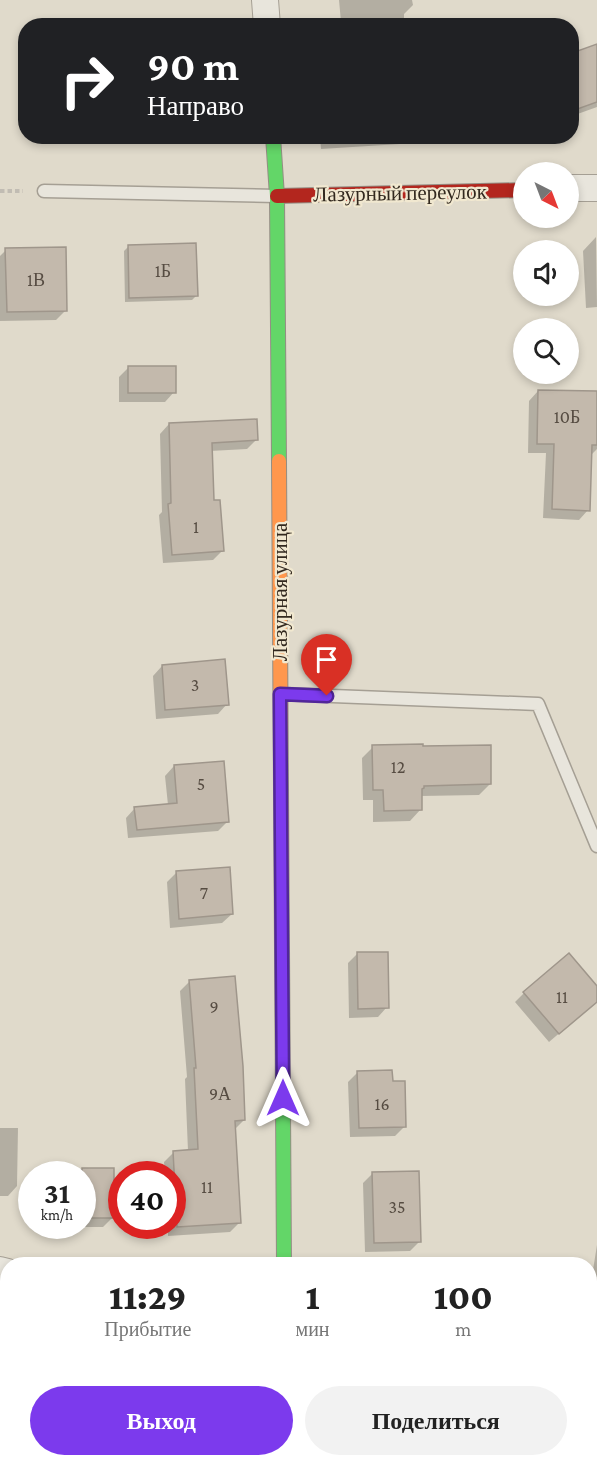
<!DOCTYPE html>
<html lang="ru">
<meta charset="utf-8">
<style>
body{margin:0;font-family:"Crimson Pro",serif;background:#f2f2f2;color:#222;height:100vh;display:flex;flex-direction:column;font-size:22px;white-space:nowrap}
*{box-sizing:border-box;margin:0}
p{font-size:20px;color:#767676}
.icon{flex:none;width:33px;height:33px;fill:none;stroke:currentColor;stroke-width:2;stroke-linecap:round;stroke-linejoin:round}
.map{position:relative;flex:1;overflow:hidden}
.panel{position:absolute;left:0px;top:1257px;width:597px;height:210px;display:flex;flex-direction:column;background:#fff;border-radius:24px 24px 0 0;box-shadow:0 3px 9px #0003}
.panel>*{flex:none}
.guide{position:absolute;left:18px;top:18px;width:561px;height:126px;border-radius:24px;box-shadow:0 3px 9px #0003;background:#202124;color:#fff;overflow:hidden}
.needle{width:39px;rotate:138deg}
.fabs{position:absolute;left:513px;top:162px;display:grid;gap:12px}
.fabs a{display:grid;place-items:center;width:66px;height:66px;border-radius:50%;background:#fff;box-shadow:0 3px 9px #0003;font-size:30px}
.speed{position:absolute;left:18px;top:1161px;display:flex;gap:12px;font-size:30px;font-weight:700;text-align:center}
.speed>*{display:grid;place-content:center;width:78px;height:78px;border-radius:50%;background:#fff;box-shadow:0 3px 9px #0003;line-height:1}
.speed small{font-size:15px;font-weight:400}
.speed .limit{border:9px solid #d22;background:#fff;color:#111}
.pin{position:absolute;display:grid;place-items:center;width:51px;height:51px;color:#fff;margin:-62px -26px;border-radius:50% 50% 50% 0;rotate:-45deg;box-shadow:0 0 6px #0007}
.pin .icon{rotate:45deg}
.me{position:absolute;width:66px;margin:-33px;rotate:0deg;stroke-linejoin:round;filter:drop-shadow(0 0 4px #0008)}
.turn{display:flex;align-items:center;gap:21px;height:126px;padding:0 30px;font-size:27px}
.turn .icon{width:78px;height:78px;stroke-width:2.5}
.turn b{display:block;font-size:42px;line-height:51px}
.eta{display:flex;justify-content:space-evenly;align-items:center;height:102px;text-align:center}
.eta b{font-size:36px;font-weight:800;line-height:42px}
.button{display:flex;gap:12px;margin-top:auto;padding:12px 30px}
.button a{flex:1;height:69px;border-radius:36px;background:#7c3aed;color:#fff;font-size:24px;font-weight:800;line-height:69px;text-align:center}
.button a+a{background:#f2f2f2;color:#222}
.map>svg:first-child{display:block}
</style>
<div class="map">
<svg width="597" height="1467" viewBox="0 0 597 1467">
<rect width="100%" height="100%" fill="#e0dacb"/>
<!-- shadow -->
<path fill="#0003" d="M339 0H412L413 5 404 14V26H349L348 21 341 22Z
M180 21V26H119L121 24Z
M596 46 597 107 572 116V54Z
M320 136H408L400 144 321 149Z
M596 237 597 307 586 308 583 251Z
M128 247 197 295 192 300 125 302 124 251Z
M6 250 66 310 56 320 0 321V256Z
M128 368 174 392 165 402H119V377Z
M538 391 597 393V449L592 454H590L588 510 579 520 543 518 546 453H528L529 401Z
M169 424 257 439 247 449 210 451 212 502 223 550 213 560 163 563 159 515 162 512 160 434Z
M162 666 227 704 218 714 156 719 153 676Z
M373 747 490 784 479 795 421 796V809L410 821 373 822V800H363L362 758Z
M174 766 227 822 218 831 128 838 126 818 135 808 168 805 165 776Z
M176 873 232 914 222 923 170 928 167 882Z
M357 954 387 1007 378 1017 349 1018 348 963Z
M189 982 244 1120 234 1130 239 1223 230 1232 168 1236V1226H172V1174H165L164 1162 174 1152 188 1151 185 1079 187 1077 180 991Z
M597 989V1001L549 1042 515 1002 524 993Z
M358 1072 405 1126 395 1136 350 1137 348 1082Z
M0 1128H18L17 1186 8 1196H0Z
M50 1169H112V1218L103 1227H40V1226H82V1174H45Z
M372 1174 420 1241 410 1251 365 1252 363 1183Z
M597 1245V1277L592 1276Z
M364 1460H444V1467H364Z"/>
<!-- building -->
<path fill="#c3b9ac" stroke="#9f968b" stroke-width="1.5" d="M597 44V102L572 111V53Z
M196 243 198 296 129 298 128 245Z
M66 247 67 311 7 312 5 248Z
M128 366H176V393H128Z
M538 390 597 391V445H592L590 511 552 509 554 444H537Z
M257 419 258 440 212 443 214 500H220L224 551 172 555 168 504 171 503 169 423Z
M225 659 229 705 165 710 162 665Z
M423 744V746L491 745V784L424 786V788L422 789V810L384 811 383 790H373L372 745Z
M224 761 229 822 137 830 134 807 177 803 174 765Z
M230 867 233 914 179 919 176 871Z
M357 952H388L389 1008 358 1009Z
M569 953 597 986V1002L559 1034 523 992Z
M235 976 243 1066 245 1120 235 1121 241 1223 177 1227 173 1151 198 1149 194 1068H196L189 980Z
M392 1070 393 1081H405L406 1127 359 1128 357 1071Z
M82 1168H114V1218H82Z
M419 1171 421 1242 374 1243 372 1172Z"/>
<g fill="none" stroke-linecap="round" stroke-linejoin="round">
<!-- lane casing -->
<g stroke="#a59f94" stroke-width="15">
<path id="lane" d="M44 191 277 196
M282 694 538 704 597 846"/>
</g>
<!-- street casing -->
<g stroke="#a59f94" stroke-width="28">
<path id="street" d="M265 0 267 26
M568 188H597
M0 1270 8 1272
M590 1362 597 1363
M257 1460 258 1467"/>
</g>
<!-- fast casing -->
<g stroke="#948e84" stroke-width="16">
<path id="fast" d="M273 136 277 196 279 461
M282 950 284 1264"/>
</g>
<!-- slow casing -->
<g stroke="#948e84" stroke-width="16">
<path id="slow" d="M279 461 282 950"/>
</g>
<!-- jam casing -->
<g stroke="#948e84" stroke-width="16">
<path id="jam" d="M277 196 524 190"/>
</g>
<!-- path -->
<path stroke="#c1bcb3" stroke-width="4" stroke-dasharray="4.5 3" stroke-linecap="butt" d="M0 191H23"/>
<!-- lane -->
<use href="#lane" stroke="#e8e5dc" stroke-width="12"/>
<!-- street -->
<use href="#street" stroke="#e8e5dc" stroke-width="26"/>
<!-- fast -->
<use href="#fast" stroke="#63d668" stroke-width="14"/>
<!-- slow -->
<use href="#slow" stroke="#ff974d" stroke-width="14"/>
<!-- jam -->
<use href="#jam" stroke="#b3261e" stroke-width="14"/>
</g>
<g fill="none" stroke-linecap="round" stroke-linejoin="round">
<!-- route casing -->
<g stroke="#51269a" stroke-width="15">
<path id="route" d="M283 1098 280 694 327 696"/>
</g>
<!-- route -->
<use href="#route" stroke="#7c3aed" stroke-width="10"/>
</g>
<g text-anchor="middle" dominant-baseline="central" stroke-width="4.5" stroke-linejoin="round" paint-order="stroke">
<!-- number labels -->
<g font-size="18" fill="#564c42">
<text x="163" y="271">1Б</text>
<text x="36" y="280">1В</text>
<text x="567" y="417">10Б</text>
<text x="196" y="527">1</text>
<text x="195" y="685">3</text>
<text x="398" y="767">12</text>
<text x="201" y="784">5</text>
<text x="204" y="893">7</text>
<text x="562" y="997">11</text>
<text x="214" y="1007">9</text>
<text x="220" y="1094">9А</text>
<text x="382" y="1104">16</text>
<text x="207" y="1187">11</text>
<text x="397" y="1207">35</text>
</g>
<!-- street labels -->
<g font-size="21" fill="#32281e" stroke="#f1e8d0">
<text transform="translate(400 193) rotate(-1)">Лазурный переулок</text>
<text transform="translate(280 592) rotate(-90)">Лазурная улица</text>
</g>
</g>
</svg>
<div class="fabs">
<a><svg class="needle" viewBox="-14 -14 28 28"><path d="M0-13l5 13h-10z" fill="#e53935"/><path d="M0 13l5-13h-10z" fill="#767676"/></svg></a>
<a><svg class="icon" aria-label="sound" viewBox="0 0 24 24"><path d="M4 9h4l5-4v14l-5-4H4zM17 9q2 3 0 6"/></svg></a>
<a><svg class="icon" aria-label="search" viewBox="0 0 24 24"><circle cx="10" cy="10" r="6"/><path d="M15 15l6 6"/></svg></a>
</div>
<div class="speed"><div>31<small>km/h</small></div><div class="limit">40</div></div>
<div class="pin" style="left:327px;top:696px;background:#d93025"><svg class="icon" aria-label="arrive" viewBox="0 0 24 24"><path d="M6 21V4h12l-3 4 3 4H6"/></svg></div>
<svg class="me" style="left:283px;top:1098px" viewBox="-20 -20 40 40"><path d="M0-17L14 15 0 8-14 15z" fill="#7c3aed" stroke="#fff" stroke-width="4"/></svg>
<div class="guide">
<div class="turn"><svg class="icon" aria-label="right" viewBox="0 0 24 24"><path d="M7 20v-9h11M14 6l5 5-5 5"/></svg><div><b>90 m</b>Направо</div></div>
</div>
<section class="panel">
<div class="eta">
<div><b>11:29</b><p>Прибытие</p></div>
<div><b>1</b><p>мин</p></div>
<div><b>100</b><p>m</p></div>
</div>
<div class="button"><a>Выход</a><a>Поделиться</a></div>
</section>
</div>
